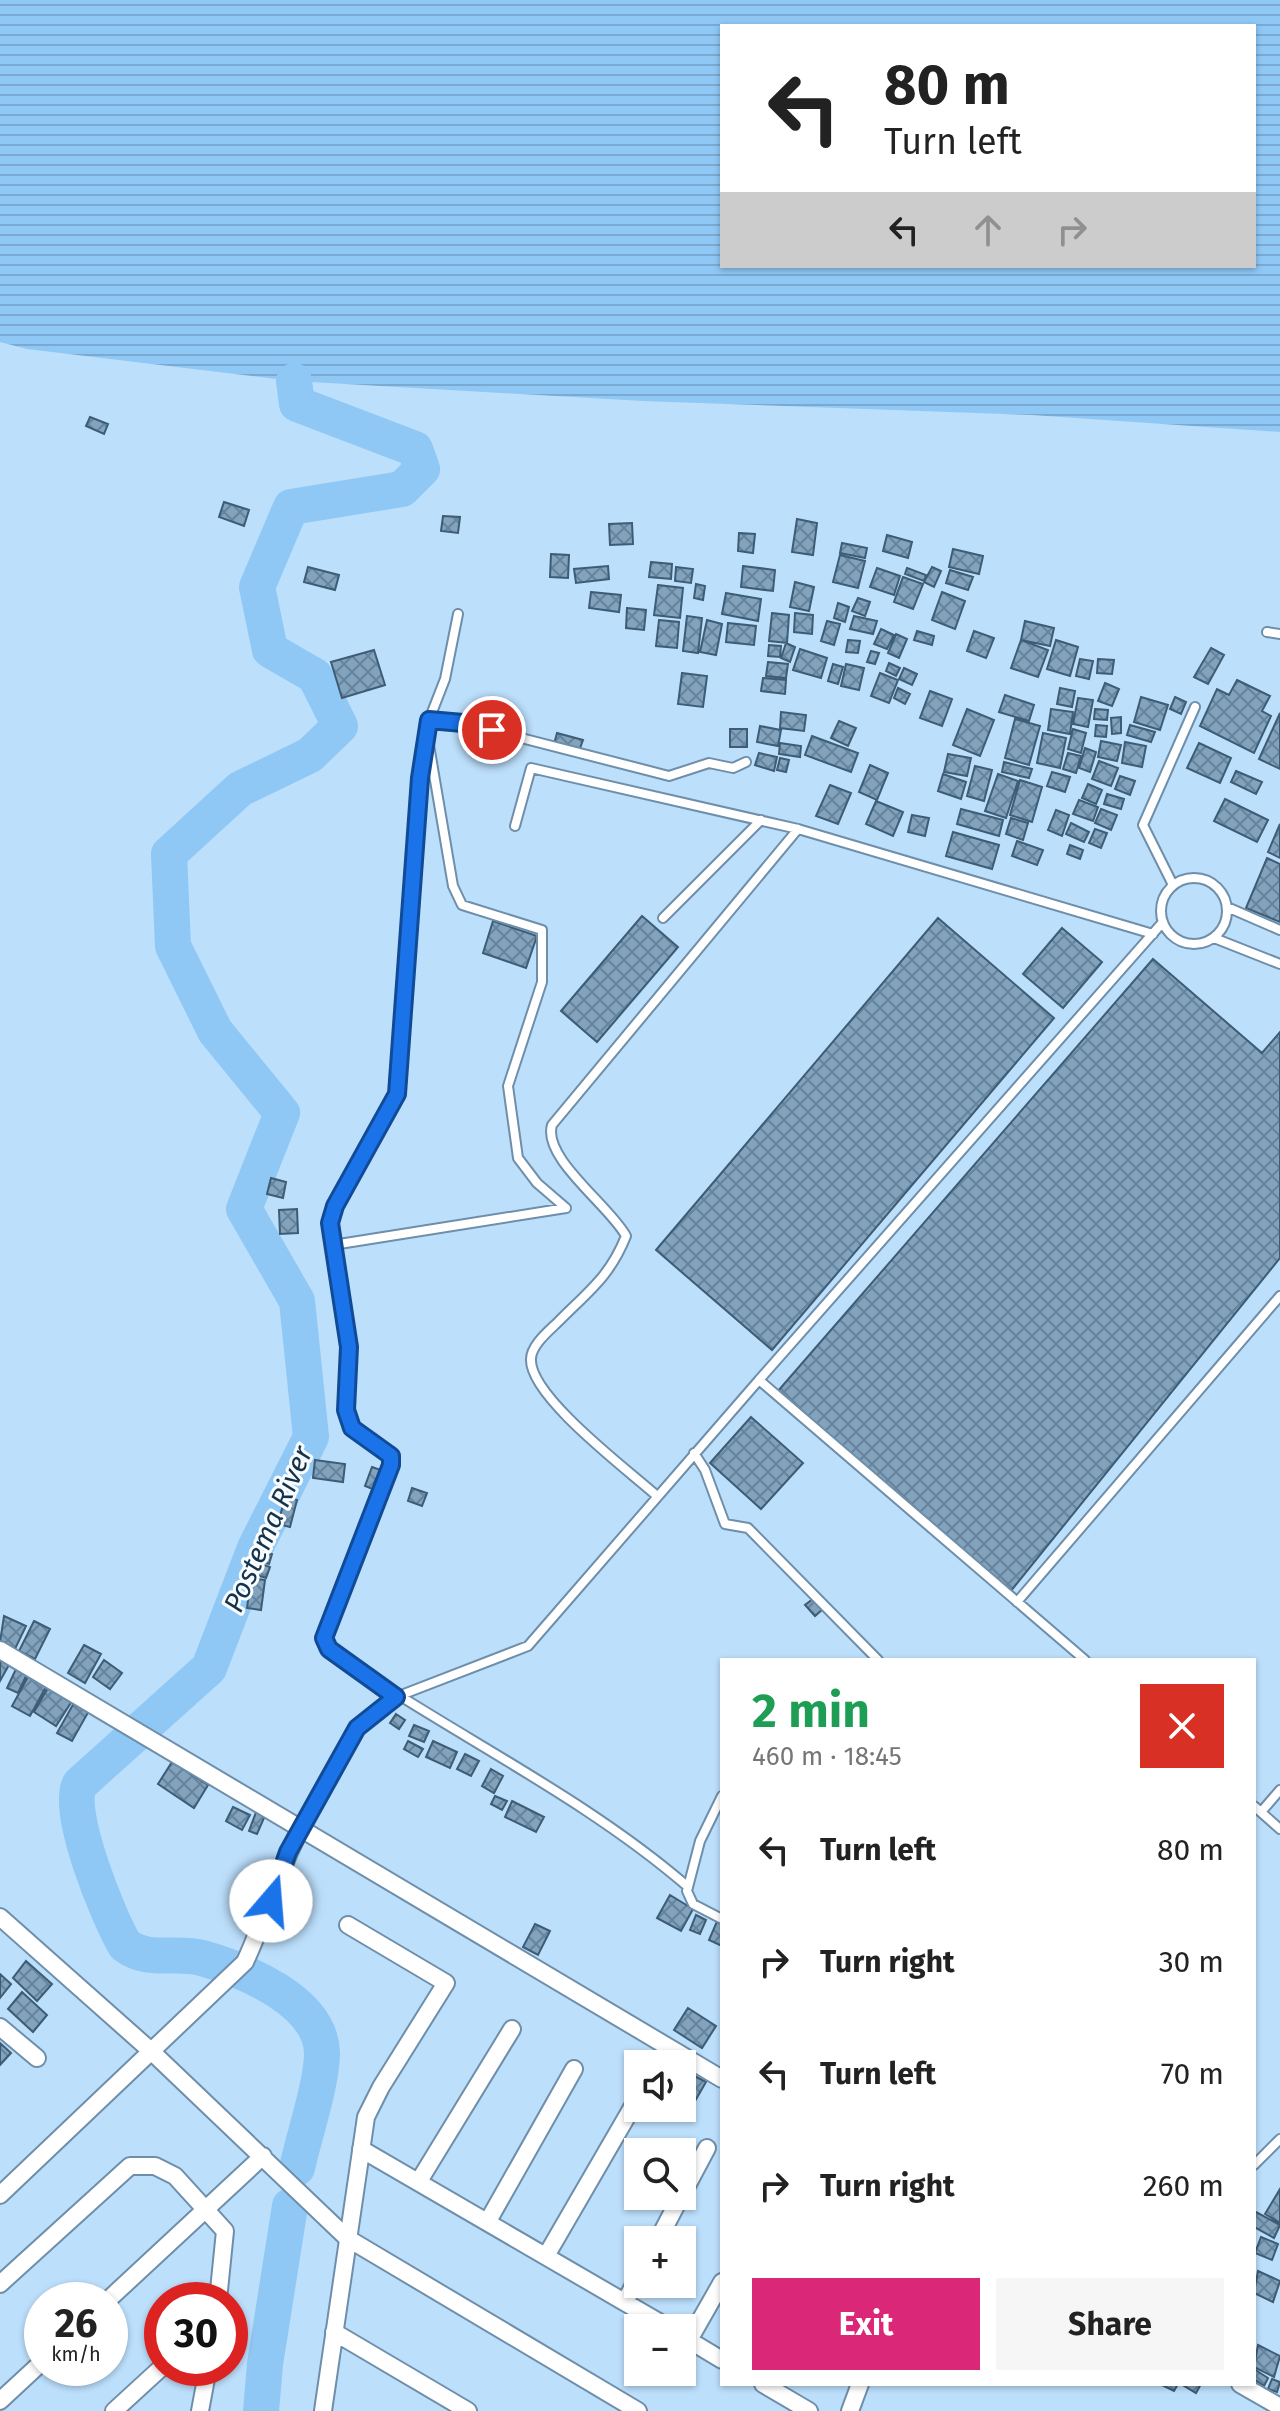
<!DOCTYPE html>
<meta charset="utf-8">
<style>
body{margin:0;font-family:"Fira Sans",sans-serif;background:#f6f6f6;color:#222;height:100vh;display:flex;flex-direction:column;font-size:30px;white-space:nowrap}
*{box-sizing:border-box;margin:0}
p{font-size:26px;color:#767676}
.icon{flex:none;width:44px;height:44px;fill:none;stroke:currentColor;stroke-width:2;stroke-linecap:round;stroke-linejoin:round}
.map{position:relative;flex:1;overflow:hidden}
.drawer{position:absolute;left:720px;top:1658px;width:536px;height:728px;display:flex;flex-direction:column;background:#fff;border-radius:0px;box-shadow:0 2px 6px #0004}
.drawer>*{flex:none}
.top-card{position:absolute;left:720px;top:24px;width:536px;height:244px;border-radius:0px;box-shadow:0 2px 6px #0004;background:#fff;color:#222;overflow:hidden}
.tools{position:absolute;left:624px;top:2050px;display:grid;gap:16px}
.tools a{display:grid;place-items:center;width:72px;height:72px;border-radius:0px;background:#fff;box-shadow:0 2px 6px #0004;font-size:40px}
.speed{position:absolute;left:24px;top:2282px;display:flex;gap:16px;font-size:40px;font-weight:700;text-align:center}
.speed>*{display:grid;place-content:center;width:104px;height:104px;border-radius:50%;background:#fff;box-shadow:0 2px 6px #0004;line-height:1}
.speed small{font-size:20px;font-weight:400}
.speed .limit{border:12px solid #d22;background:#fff;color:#111}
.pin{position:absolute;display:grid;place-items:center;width:68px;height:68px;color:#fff;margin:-34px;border:4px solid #fff;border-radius:50%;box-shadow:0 2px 8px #0007}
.me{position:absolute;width:88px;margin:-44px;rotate:18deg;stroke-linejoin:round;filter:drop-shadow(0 0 6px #0008)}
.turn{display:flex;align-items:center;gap:28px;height:168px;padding:0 32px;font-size:36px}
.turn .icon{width:104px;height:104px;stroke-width:2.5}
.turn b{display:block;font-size:56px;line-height:68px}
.lanes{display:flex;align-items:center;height:76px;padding:0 32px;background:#0003;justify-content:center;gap:40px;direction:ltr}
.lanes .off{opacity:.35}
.round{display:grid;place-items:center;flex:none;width:84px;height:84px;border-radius:0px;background:#f6f6f6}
.overview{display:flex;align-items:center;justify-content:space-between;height:136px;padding:0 32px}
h1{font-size:48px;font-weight:700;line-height:60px;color:#1e9e55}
.button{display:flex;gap:16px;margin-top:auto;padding:16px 32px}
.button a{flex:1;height:92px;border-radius:0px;background:#db2777;color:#fff;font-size:32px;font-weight:700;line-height:92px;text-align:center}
.button a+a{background:#f6f6f6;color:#222}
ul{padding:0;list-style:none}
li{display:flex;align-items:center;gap:24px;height:112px;padding:0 32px}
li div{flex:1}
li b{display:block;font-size:30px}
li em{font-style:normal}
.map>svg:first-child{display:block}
</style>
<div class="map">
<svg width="1280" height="2411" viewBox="0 0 1280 2411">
<defs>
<pattern id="water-rules" width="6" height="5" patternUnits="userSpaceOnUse" patternTransform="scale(2)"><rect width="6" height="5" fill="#8fc7f5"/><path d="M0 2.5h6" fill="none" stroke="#7aaad1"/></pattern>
<pattern id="building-cross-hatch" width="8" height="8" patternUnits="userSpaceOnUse" patternTransform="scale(2)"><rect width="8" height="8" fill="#81a3be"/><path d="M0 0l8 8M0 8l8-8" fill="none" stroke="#68839a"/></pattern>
</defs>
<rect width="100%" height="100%" fill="#bcdffc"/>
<!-- water -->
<path fill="url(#water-rules)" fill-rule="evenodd" d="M0 0H1280V432L1032 415 643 401 294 381 27 349 0 342ZM722 26H1254V266H722Z"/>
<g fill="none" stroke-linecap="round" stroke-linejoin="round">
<!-- river -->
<path stroke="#8fc7f5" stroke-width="36" d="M294 381 297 404 415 449 422 469 402 489 291 507 257 587 270 650 315 676 340 726 310 755 240 789 169 854 173 946 215 1031 282 1113 244 1209 297 1301 311 1437 255 1548 209 1668 80 1784C64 1808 109 1919 125 1945 148 1963 176 1951 202 1958 244 1970 321 2001 322 2053 322 2083 304 2136 297 2168
M261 2411 265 2364 290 2206"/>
</g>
<!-- building -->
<path fill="url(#building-cross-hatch)" stroke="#3d5c75" stroke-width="2" d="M90 417 108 424 104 434 86 426Z
M224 502 249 510 244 526 219 517Z
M443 516 460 517 458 533 441 531Z
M797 519 817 523 813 555 792 552Z
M632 523 633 544 610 545 609 524Z
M739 533 755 534 753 553 738 551Z
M887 535 912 542 908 558 883 551Z
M842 543 867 548 865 558 840 553Z
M953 549 983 556 979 574 949 567Z
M551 554 569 555 568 578 550 577Z
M840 555 865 561 858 588 833 582Z
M651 562 672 564 671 579 649 577Z
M608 566 609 579 576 583 574 569Z
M743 566 775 570 773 591 741 587Z
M308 567 339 575 335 590 304 582Z
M676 567 693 569 691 583 675 581Z
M932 567 941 571 934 587 924 582Z
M877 568 900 576 894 595 870 587Z
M907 568 926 575 924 581 905 574Z
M950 570 973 577 968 590 946 583Z
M903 577 923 584 913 609 894 602Z
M795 582 814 587 809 611 790 607Z
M696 584 705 586 703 600 694 598Z
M658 585 683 588 680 618 654 615Z
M591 592 621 595 619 612 589 608Z
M942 592 965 601 955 629 932 620Z
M726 593 761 599 758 621 722 614Z
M858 598 870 602 865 616 852 611Z
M838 603 849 607 845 622 834 618Z
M627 608 646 610 644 630 626 628Z
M772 613 789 615 787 643 769 641Z
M795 613 813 615 812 634 794 632Z
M687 616 702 618 698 653 683 651Z
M854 616 877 621 873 634 850 629Z
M659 620 679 622 677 648 656 646Z
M707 620 722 624 716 655 700 652Z
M827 621 840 624 834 645 821 641Z
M1025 621 1054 628 1050 646 1021 640Z
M728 623 756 626 754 645 726 642Z
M881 629 894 635 887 649 874 644Z
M917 631 934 636 932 645 914 640Z
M974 631 994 638 986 658 967 651Z
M896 634 907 639 899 658 888 653Z
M848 640 860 641 858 653 846 652Z
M1021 640 1048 650 1038 677 1011 668Z
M1056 640 1078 647 1070 676 1047 669Z
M786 643 795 647 790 662 781 658Z
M769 645 781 646 780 657 768 656Z
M1211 648 1224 655 1208 684 1194 677Z
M800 649 827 658 821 678 793 670Z
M374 650 385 685 342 698 331 662Z
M871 651 879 653 875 664 867 662Z
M1080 659 1093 661 1089 679 1076 676Z
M1098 659 1114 660 1112 674 1097 673Z
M768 662 788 664 786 678 766 676Z
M889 663 900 668 896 676 886 671Z
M833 664 843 667 838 684 828 681Z
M846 664 864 668 859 690 841 686Z
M904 668 917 674 912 685 899 679Z
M682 673 707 676 703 707 678 704Z
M880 673 898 680 889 703 871 696Z
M763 678 786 680 785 694 761 691Z
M1237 680 1270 696 1262 711 1271 716 1254 753 1200 726 1217 689 1229 695Z
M1105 683 1119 689 1112 706 1098 701Z
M898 688 910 694 905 704 894 698Z
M1060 688 1075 691 1072 707 1057 704Z
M930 691 952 699 942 726 920 718Z
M1005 695 1034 705 1029 721 999 712Z
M1141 697 1168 705 1160 730 1134 722Z
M1175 697 1186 702 1181 714 1170 709Z
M1078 698 1093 700 1088 727 1073 724Z
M967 709 994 720 980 756 953 745Z
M1051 709 1073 712 1070 734 1048 730Z
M1095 709 1108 710 1107 720 1094 719Z
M781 712 806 715 804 731 780 728Z
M1280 713V769L1259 759Z
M1121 717V733L1112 734 1111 718Z
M1015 719 1040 726 1029 765 1005 758Z
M839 721 856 728 848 746 831 738Z
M1096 725 1107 726 1106 737 1095 736Z
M1130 725 1155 732 1151 742 1127 735Z
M760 726 781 730 778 746 757 742Z
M730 729H747V747H730Z
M1073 729 1086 733 1081 753 1068 749Z
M557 733 583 740 579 751 554 744Z
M1043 733 1066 738 1060 768 1037 763Z
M812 736 858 753 851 772 805 755Z
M1101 741 1121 745 1117 761 1098 757Z
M1125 742 1146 746 1142 767 1122 763Z
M780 743 801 746 800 757 779 754Z
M1199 743 1231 758 1220 783 1187 768Z
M1085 748 1096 752 1090 772 1079 768Z
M759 753 777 757 774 771 755 765Z
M1068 753 1081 756 1076 773 1063 769Z
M948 754 971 758 967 776 944 772Z
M780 758 789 760 786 772 777 770Z
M1099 761 1118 768 1111 786 1092 779Z
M1004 762 1032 769 1029 778 1002 772Z
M870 765 888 773 877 800 859 792Z
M975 766 992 770 984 801 967 796Z
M1236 771 1262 782 1256 794 1231 782Z
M1052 772 1070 777 1065 792 1047 786Z
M943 774 966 782 961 799 938 791Z
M998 774 1018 781 1006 818 985 811Z
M1120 776 1135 781 1130 795 1115 789Z
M1020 780 1042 787 1032 822 1010 815Z
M1088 784 1102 790 1096 804 1082 798Z
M830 785 851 793 838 824 816 816Z
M1107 794 1124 799 1121 809 1104 804Z
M1225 799 1268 820 1257 842 1214 821Z
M1079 800 1098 807 1093 821 1073 814Z
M876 801 903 812 893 836 866 824Z
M961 809 1003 820 999 836 957 824Z
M1101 809 1117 815 1111 830 1095 823Z
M1056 810 1069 815 1062 836 1048 830Z
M912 815 929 818 925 836 908 832Z
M1011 818 1028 823 1023 840 1006 834Z
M1071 823 1089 832 1084 842 1066 834Z
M1280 824V858L1268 852Z
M1095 829 1107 833 1101 848 1089 843Z
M953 832 999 845 992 869 946 856Z
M1017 841 1043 850 1037 865 1012 856Z
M1070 845 1083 850 1080 859 1067 854Z
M1267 858 1280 864V922L1246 908Z
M642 916 678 947 597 1042 561 1011Z
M938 918 1054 1018 772 1350 656 1250Z
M493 921 537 936 526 968 483 953Z
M1062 928 1102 962 1063 1008 1023 974Z
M1153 959 1262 1053 1280 1032V1258L1010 1592 778 1391Z
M271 1178 286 1182 283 1198 267 1194Z
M297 1209 298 1233 280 1234 279 1210Z
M751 1417 803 1463 761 1509 710 1463Z
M315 1460 345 1464 343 1482 313 1478Z
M372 1467 395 1475 387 1495 365 1486Z
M412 1488 427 1493 422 1506 408 1501Z
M285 1497 297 1500 290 1527 278 1524Z
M261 1550 272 1554 269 1564 257 1560Z
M255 1562 270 1567 266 1578 251 1573Z
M251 1578 265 1580 261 1610 247 1608Z
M813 1599 822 1610 815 1616 805 1605Z
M4 1616 26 1626 15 1649 0 1642Z
M34 1621 50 1629 35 1659 19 1651Z
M84 1645 101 1654 85 1683 68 1673Z
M0 1657 10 1663 0 1681Z
M104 1660 122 1673 110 1689 93 1677Z
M16 1669 27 1674 18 1693 7 1688Z
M29 1675 47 1685 30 1716 12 1706Z
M49 1686 72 1701 56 1726 34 1712Z
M75 1701 90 1709 72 1741 57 1733Z
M396 1714 405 1720 399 1729 390 1723Z
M414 1725 429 1731 424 1742 409 1736Z
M408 1741 423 1749 418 1757 404 1749Z
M433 1741 457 1752 450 1768 426 1757Z
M465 1754 479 1761 471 1776 457 1769Z
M172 1762 208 1785 194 1808 158 1784Z
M491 1769 503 1776 494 1793 482 1786Z
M495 1796 507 1801 502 1810 491 1804Z
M512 1801 544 1817 536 1832 505 1817Z
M233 1807 250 1815 242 1830 226 1821Z
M258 1807 267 1811 257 1834 249 1831Z
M670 1895 693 1909 681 1931 657 1918Z
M696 1915 706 1920 700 1934 690 1930Z
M718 1919 722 1921V1946L709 1940Z
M535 1924 550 1931 538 1955 523 1947Z
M26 1961 52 1984 37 2001 13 1978Z
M0 1974 11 1984 0 1998Z
M22 1992 47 2015 33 2032 8 2009Z
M688 2008 716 2026 702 2048 674 2030Z
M0 2043 11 2053 0 2065Z
M683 2070 706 2082 695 2101 682 2093Z
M1280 2189V2223L1265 2214Z
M1254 2211 1280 2225 1274 2238 1254 2227Z
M1261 2237 1278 2244 1272 2260 1255 2253Z
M1258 2271 1280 2281 1273 2302 1254 2293Z
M1258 2345 1280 2356 1274 2377 1254 2367Z
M1254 2369 1268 2378 1264 2386 1254 2379Z
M1272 2379 1280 2382 1277 2392 1268 2389Z
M1160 2384H1178L1174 2391Z
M1181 2384H1201L1196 2393Z"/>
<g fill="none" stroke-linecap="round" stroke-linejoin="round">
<!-- lane casing -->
<g stroke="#6e8ea9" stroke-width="12">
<path id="lane" d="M458 614 445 679 429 720 420 778 397 1094 335 1206 330 1223 349 1347 346 1410 352 1428 391 1456V1465L324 1638 329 1649C445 1731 579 1793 687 1886
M1267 632 1280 634
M429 720 463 723 669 776 709 763 733 768 746 762
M429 745 453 886 462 905 542 930V982L508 1086 518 1158 537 1183 566 1208
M515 826 531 768 798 829 1153 934
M1161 911a33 33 0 1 1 66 0a33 33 0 1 1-66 0Z
M1173 885 1143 825 1195 707
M1227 907 1280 930
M663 918 761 820
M1214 938 1280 964
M333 1245 566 1208
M694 1453 705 1470 725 1524 748 1528 878 1660
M657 1496C628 1470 529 1396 531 1359 531 1345 550 1330 559 1321 590 1290 610 1276 626 1236 610 1206 542 1158 552 1125L798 829
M1017 1602 1280 1296
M1085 1660 759 1380 1163 922
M722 1796 700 1841 687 1891 693 1904 722 1919
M1254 1806 1280 1829
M1261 1812 1280 1790
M302 1825 357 1728 396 1697 528 1646 759 1380
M1254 2165 1280 2139"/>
</g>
<!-- street casing -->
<g stroke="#6e8ea9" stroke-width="20">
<path id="street" d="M0 1650 722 2079
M0 1917 151 2051 347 2238 638 2411
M0 2027 37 2058
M361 2149 669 2328
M419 2181 512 2029
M0 2195 245 1962C266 1917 278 1870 302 1826
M682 2195 707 2148
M488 2221 574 2069
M658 2240 681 2196
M546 2256 633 2106
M0 2284 130 2166H155L175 2176 225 2231 218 2300
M108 2300 263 2156
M625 2302 638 2277
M334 2332 468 2411
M682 2336 722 2360
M689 2340 722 2282
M763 2384 809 2411
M1240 2384 1280 2407
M0 2401 42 2362
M114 2411 162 2367
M200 2411 208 2368
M323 2411 366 2117 381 2087 446 1983 348 1925
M850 2411 860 2384"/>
</g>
<!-- lane -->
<use href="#lane" stroke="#fff" stroke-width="8"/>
<!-- street -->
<use href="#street" stroke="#fff" stroke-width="16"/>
</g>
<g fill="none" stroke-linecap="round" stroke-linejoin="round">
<!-- route casing -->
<g stroke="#114b97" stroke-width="20">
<path id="route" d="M271 1901 288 1852 357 1728 396 1697 329 1649 324 1638 391 1465V1456L352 1428 346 1410 349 1347 330 1223 335 1206 397 1094 420 778 429 720 463 723 492 730"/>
</g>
<!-- route -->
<use href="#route" stroke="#1a73e8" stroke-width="14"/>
</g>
<g text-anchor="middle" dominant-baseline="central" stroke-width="6" stroke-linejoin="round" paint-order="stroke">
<!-- water labels -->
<g font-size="28" font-style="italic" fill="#14334a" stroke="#f8fcff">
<text transform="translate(268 1529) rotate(-66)">Postema River</text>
</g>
</g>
</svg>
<div class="tools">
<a><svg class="icon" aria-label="sound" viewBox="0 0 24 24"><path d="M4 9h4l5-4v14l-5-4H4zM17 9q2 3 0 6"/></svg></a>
<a><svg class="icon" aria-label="search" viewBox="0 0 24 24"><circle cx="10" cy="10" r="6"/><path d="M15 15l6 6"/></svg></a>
<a>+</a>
<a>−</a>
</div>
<div class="speed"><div>26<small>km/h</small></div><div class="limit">30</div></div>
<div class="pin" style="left:492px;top:730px;background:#d93025"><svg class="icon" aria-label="arrive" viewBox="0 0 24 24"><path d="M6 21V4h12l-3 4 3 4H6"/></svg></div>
<svg class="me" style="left:271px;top:1901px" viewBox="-20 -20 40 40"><circle r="19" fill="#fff"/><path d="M0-13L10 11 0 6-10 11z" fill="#1a73e8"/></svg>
<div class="top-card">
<div class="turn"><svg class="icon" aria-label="left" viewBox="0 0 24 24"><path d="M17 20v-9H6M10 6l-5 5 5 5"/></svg><div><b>80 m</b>Turn left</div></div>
<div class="lanes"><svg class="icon" aria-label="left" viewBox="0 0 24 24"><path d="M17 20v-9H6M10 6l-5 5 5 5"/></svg><svg class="icon off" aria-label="ahead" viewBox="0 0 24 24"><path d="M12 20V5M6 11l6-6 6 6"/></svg><svg class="icon off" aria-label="right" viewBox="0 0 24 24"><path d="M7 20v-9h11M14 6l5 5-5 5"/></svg></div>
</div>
<section class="drawer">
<div class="overview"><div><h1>2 min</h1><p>460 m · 18:45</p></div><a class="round" style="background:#d93025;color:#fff"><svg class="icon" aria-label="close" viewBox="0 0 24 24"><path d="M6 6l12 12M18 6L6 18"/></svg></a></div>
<ul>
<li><svg class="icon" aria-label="left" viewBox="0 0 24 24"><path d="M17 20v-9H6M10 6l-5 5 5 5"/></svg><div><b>Turn left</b></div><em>80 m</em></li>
<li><svg class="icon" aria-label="right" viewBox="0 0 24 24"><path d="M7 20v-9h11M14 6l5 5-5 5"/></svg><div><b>Turn right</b></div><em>30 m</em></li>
<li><svg class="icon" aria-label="left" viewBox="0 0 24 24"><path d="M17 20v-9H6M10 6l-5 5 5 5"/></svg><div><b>Turn left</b></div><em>70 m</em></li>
<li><svg class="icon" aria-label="right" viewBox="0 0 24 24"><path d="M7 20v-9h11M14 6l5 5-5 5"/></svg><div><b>Turn right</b></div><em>260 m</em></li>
</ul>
<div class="button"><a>Exit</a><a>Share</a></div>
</section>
</div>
